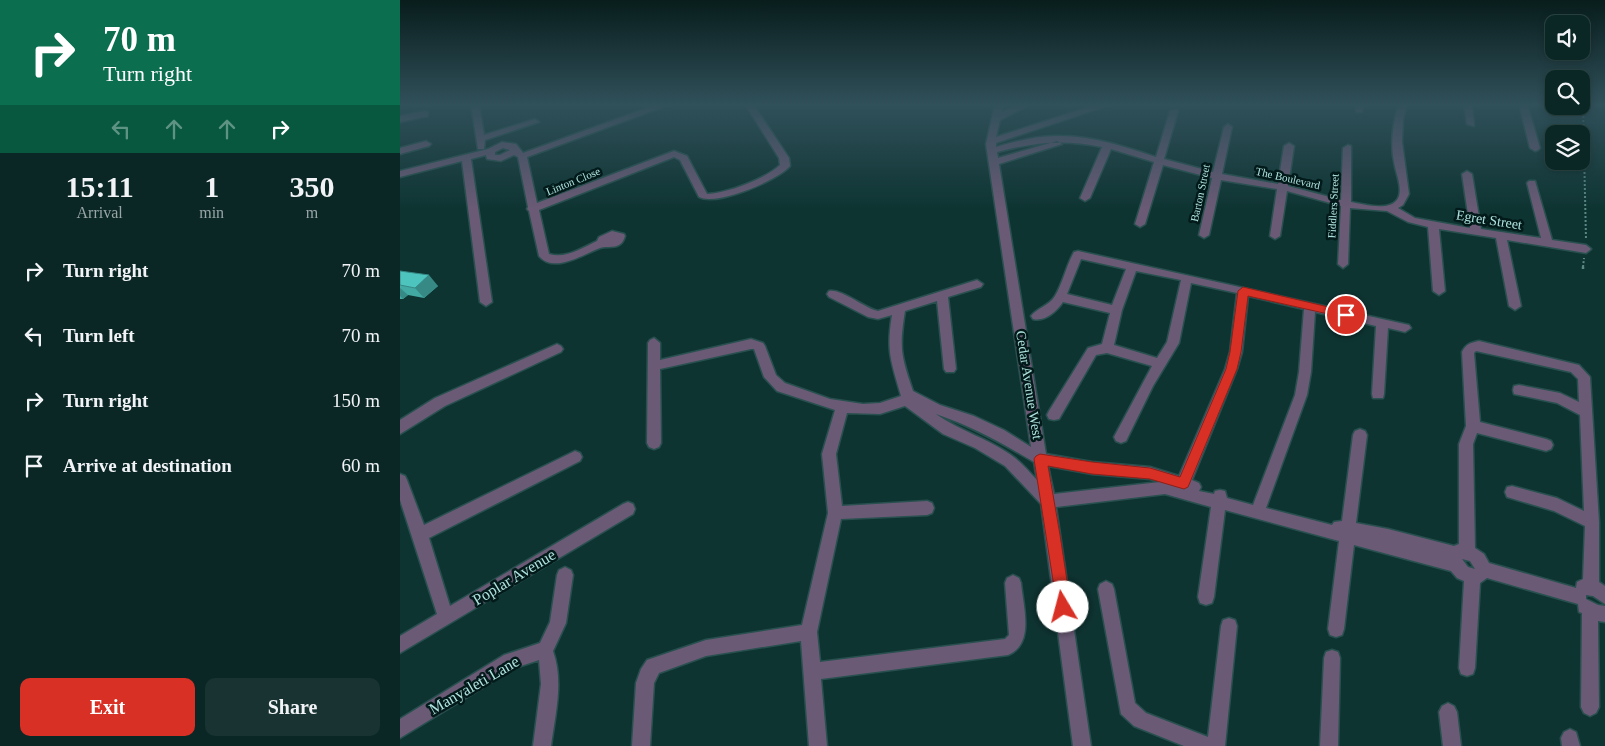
<!DOCTYPE html>
<style>
body{margin:0;font-family:Georgia,serif;background:#183332;color:#f1f3f6;height:100vh;display:flex;flex-direction:column;font-size:19px;white-space:nowrap}
*{box-sizing:border-box;margin:0}
p{font-size:16px;color:#99a5a7}
.icon{flex:none;width:28px;height:28px;fill:none;stroke:currentColor;stroke-width:2;stroke-linecap:round;stroke-linejoin:round}
.map{position:relative;flex:1;overflow:hidden}
.drawer{display:flex;flex-direction:column;background:#0a2726;width:400px}
.drawer>*{flex:none}
.banner{background:#0b6e4f;color:#fff;overflow:hidden}
.fabs{position:absolute;left:1145px;top:15px;display:grid;gap:10px}
.fabs a{display:grid;place-items:center;width:45px;height:45px;border-radius:10px;background:#0a2726;box-shadow:0 2px 8px #0003,0 0 0 1px #2a4443;font-size:25px}
.pin{position:absolute;display:grid;place-items:center;width:42px;height:42px;color:#fff;margin:-21px;border:2px solid #fff;border-radius:50%;box-shadow:0 1px 5px #0007}
.me{position:absolute;width:55px;margin:-28px;rotate:352deg;stroke-linejoin:round;filter:drop-shadow(0 0 4px #0008)}
.turn{display:flex;align-items:center;gap:18px;height:105px;padding:0 20px;font-size:22px}
.turn .icon{width:65px;height:65px;stroke-width:2.5}
.turn b{display:block;font-size:35px;line-height:42px}
.lanes{display:flex;align-items:center;height:48px;padding:0 20px;background:#0003;justify-content:center;gap:25px;direction:ltr}
.lanes .off{opacity:.35}
.eta{display:flex;justify-content:space-evenly;align-items:center;height:85px;text-align:center}
.eta b{font-size:30px;font-weight:800;line-height:35px}
.primary-button{display:flex;gap:10px;margin-top:auto;padding:10px 20px}
.primary-button a{flex:1;height:58px;border-radius:10px;background:#d93025;color:#fff;font-size:20px;font-weight:800;line-height:58px;text-align:center}
.primary-button a+a{background:#183332;color:#f1f3f6}
ul{padding:0;list-style:none}
li{display:flex;align-items:center;gap:15px;height:65px;padding:0 20px}
li div{flex:1}
li b{display:block;font-size:19px}
li em{font-style:normal}
main{display:flex;flex:1;min-height:0}
.map>svg:first-child{display:block}
</style>
<main>
<section class="drawer">
<div class="banner">
<div class="turn"><svg class="icon" aria-label="right" viewBox="0 0 24 24"><path d="M7 20v-9h11M14 6l5 5-5 5"/></svg><div><b>70 m</b>Turn right</div></div>
<div class="lanes"><svg class="icon off" aria-label="left" viewBox="0 0 24 24"><path d="M17 20v-9H6M10 6l-5 5 5 5"/></svg><svg class="icon off" aria-label="ahead" viewBox="0 0 24 24"><path d="M12 20V5M6 11l6-6 6 6"/></svg><svg class="icon off" aria-label="ahead" viewBox="0 0 24 24"><path d="M12 20V5M6 11l6-6 6 6"/></svg><svg class="icon" aria-label="right" viewBox="0 0 24 24"><path d="M7 20v-9h11M14 6l5 5-5 5"/></svg></div>
</div>
<div class="eta">
<div><b>15:11</b><p>Arrival</p></div>
<div><b>1</b><p>min</p></div>
<div><b>350</b><p>m</p></div>
</div>
<ul>
<li><svg class="icon" aria-label="right" viewBox="0 0 24 24"><path d="M7 20v-9h11M14 6l5 5-5 5"/></svg><div><b>Turn right</b></div><em>70 m</em></li>
<li><svg class="icon" aria-label="left" viewBox="0 0 24 24"><path d="M17 20v-9H6M10 6l-5 5 5 5"/></svg><div><b>Turn left</b></div><em>70 m</em></li>
<li><svg class="icon" aria-label="right" viewBox="0 0 24 24"><path d="M7 20v-9h11M14 6l5 5-5 5"/></svg><div><b>Turn right</b></div><em>150 m</em></li>
<li><svg class="icon" aria-label="arrive" viewBox="0 0 24 24"><path d="M6 21V4h12l-3 4 3 4H6"/></svg><div><b>Arrive at destination</b></div><em>60 m</em></li>
</ul>
<div class="primary-button"><a>Exit</a><a>Share</a></div>
</section>
<div class="map">
<svg width="1205" height="746" viewBox="0 0 1205 746">
<rect width="100%" height="100%" fill="#0e3432"/>
<g fill="none" stroke-linecap="round" stroke-linejoin="round">
<!-- minor casing -->
<g stroke="#28504e" stroke-width="3">
<path id="minor" d="M71 104H79L84 135 135 119 139 122 85 140 84 149H78Z
M258 104H271L127 157 137 203 274 151 287 156 307 194C327 193 365 179 380 165L379 158 345 104H353L389 158 390 166C377 181 316 206 299 197L280 160 274 157 139 210 149 254C166 259 182 248 197 241L199 237 212 231 224 234 225 236C221 251 209 245 200 248 184 254 154 274 139 256L129 211 127 209 128 207 118 157 114 155 101 161 87 159 86 155 71 159 92 302 86 306 80 302 62 161 0 177V171L88 149 102 142 116 144 123 153ZM103 148 110 150 100 155H95V152Z
M595 104H603L602 112 619 104H631L600 120 596 137 698 104H712L596 143V147C617 141 639 135 661 136 694 136 725 147 756 157L770 111 777 109 778 111 764 159 813 172 824 127 828 124 832 127 822 174 878 184 884 146 889 143 894 146 888 186 941 200 943 148 948 145 951 146V202C962 204 987 211 996 201 1004 193 997 176 995 167 990 146 992 124 999 104H1007L1003 119 1002 142 1009 194 1003 205 998 208 1015 218 1070 228 1062 174 1067 171 1072 174 1081 229 1141 238 1127 183 1129 181H1135L1152 240 1186 245 1191 249 1186 253 1107 240 1121 306 1115 310 1109 306 1096 238 1039 229 1045 291 1039 295 1033 291 1028 227 1008 222 987 211 950 208 948 264 943 268 938 264 941 206 887 191 880 236 875 239 870 236 877 189 821 180 809 235 804 238 799 235 812 178 763 165 745 224 740 227 735 224 754 162 711 149 690 198 685 201 680 198 702 147C663 139 636 142 597 152L598 158 657 141 662 144 599 164 646 454 692 462 750 467 779 476 825 369 830 352 837 293 791 283 779 343 753 386 726 441 721 443 716 441 714 437 752 366 707 353 696 355 659 419 654 420 649 419 647 415 649 411 688 348 702 344 710 313 663 302C657 311 645 322 633 319L631 316C637 308 649 306 655 296 663 283 666 266 674 252L678 251 1009 325 1011 328 1005 332 988 328 984 394 983 398H973L972 394 976 326 915 312 911 372 907 395 866 508 932 525 934 522 942 521 953 435 955 431 960 429 965 431 967 435 956 523 988 529 1054 546 1059 544V444L1066 426 1062 352C1066 344 1070 343 1079 341L1179 365 1190 377 1199 522V582L1205 586V604L1193 596 1186 595V599L1198 605 1205 606V622L1198 621 1199 707 1196 713 1190 716 1184 713 1181 707 1182 613 1179 612 1178 604 1087 578 1080 583 1075 668 1073 674 1067 676 1061 674 1059 668 1064 581 1057 578 1051 571 954 545 944 629 942 635 936 637 930 635 928 629 939 541 825 510 814 597 812 603 806 605 800 603 798 597 811 507 765 494 656 507 691 746H673L641 504 605 466 575 448 543 434 505 406 480 414 447 413 436 454 442 506 527 501 532 503 534 508 532 513 527 515 441 519 417 632 420 662 605 639 609 635 605 583 607 578 613 575 619 578 621 583C623 606 635 644 608 655L421 679 427 746H409L401 641 306 656 259 673 254 683 250 746H232L236 683 241 669 247 660 306 640 402 625 428 513 422 454 435 410 377 391 364 377 354 349H351L260 369 261 443 259 447 254 449 249 447 247 443 248 343 250 340 254 338 260 343V360L351 339 363 343 365 346 376 375 385 383 402 389 430 399 463 404 480 403 501 396C491 361 486 351 492 315L478 319 468 317 429 297 427 294 429 291C441 288 464 308 478 311L577 280 583 284 581 287 548 297 556 369 554 372H546L544 369 537 301 505 311C499 348 501 356 513 391L540 405 574 416 604 430 631 447 586 144ZM681 259 726 269 712 305 667 294ZM736 271 781 280 767 342 757 358 714 345 722 310ZM848 296 904 309 899 372 895 395 853 505 827 498 825 491 820 490 815 491 814 494 799 491 801 487 799 483 792 480 837 369 842 352ZM1076 351 1171 372 1178 379 1179 402 1160 393 1119 385 1114 386 1113 390 1114 394 1119 395 1157 403 1180 415 1184 511 1157 498 1112 486 1107 487 1105 492 1107 497 1154 511 1185 526 1183 579 1177 582 1176 588 1089 563 1084 554 1075 548 1073 444 1077 433 1146 451 1151 449 1153 445 1151 441 1146 439 1080 422 1074 353ZM536 414C571 426 602 443 634 462L637 480C630 473 623 464 615 458 591 439 561 432 536 414ZM648 466 692 474 750 479 760 482 654 494ZM1062 559 1070 561 1075 569 1068 567Z
M955 104H963L962 112H956Z
M1064 104H1072L1074 126 1067 124Z
M1119 104H1127L1140 148 1138 150 1135 151 1130 148Z
M1133 104H1152L1172 110 1168 113Z
M25 111 28 112V116L0 122V116Z
M26 141 31 144 29 146 0 154V148Z
M157 344 161 346 163 349 161 352 45 406 0 434V420L35 398Z
M175 451 180 453 182 457 180 461 29 538 50 606 223 504 228 502 233 504 235 509 233 514 0 653V636L37 614 0 500V474L5 476 7 480 24 525Z
M165 567 171 570 173 575 166 623 153 651C164 682 155 715 151 746H133L141 684 139 660 115 668 0 738V719L104 655 140 643 150 622 157 575 159 570Z
M706 581 712 584 714 589 735 703 746 713 808 737 821 626 823 620 829 618 835 620 837 626 825 746H784L734 726 721 714 698 589 700 584Z
M932 650 938 652 940 658 938 746H920L924 658 926 652Z
M1048 703 1054 706 1057 712 1061 746H1043L1039 712 1042 706Z
M1170 729 1176 732 1180 746H1162L1161 738 1164 732Z"/>
</g>
<!-- path-far1 -->
<path stroke="#5b8784" stroke-width="2" stroke-dasharray="2 2" stroke-linecap="butt" d="M1183 104 1186 240
M1183 267 1184 258"/>
<!-- path -->
<path stroke="#5b8784" stroke-width="2.5" stroke-dasharray="2.5 2.5" stroke-linecap="butt" d="M1183 269V266"/>
<!-- minor -->
<use href="#minor" fill="#6a5a76" fill-rule="evenodd"/>
</g>
<!-- wall -->
<path fill="#42a9a3" d="M0 271 38 286 24 298 8 295 3 299H0Z"/>
<!-- shaded-wall -->
<path fill="#368985" d="M29 275 38 286 24 298 15 288Z
M0 288 8 295 3 299 0 296Z"/>
<!-- building -->
<path fill="#4dc4be" stroke="#368985" d="M0 271 29 275 15 288 0 285Z"/>
<!-- sky -->
<linearGradient id="sky" x2="0" y2="1"><stop stop-color="#081d1c"/><stop offset="0.5" stop-color="#30505a"/><stop offset="1" stop-color="#30505a" stop-opacity="0"/></linearGradient>
<rect width="1205" height="209" fill="url(#sky)"/>
<!-- route -->
<path fill="#d93025" stroke="#8d1f18" d="M843 287 946 311 951 315 946 318 848 296 841 352 837 369 788 487 784 489 750 479 692 474 648 466 660 535 671 607 668 612 663 614 658 612 634 459 636 456 640 454 692 462 750 468 780 477 826 369 830 352 838 291Z"/>
<g text-anchor="middle" dominant-baseline="central" stroke-width="5" stroke-linejoin="round" paint-order="stroke">
<!-- far-street labels -->
<g font-size="11" fill="#afe2df" stroke="#021a19">
<text transform="translate(888 178) rotate(13)">The Boulevard</text>
<text transform="translate(173 181) rotate(-22)">Linton Close</text>
<text transform="translate(800 193) rotate(-78)">Barton Street</text>
<text transform="translate(933 206) rotate(-87)">Fiddlers Street</text>
</g>
<!-- street labels -->
<g font-size="14" fill="#afe2df" stroke="#021a19">
<text transform="translate(1089 220) rotate(9)">Egret Street</text>
<text transform="translate(629 385) rotate(81)">Cedar Avenue West</text>
</g>
<!-- near-street labels -->
<g font-size="16" fill="#afe2df" stroke="#021a19">
<text transform="translate(114 577) rotate(-31)">Poplar Avenue</text>
<text transform="translate(74 685) rotate(-30)">Manyaleti Lane</text>
</g>
</g>
</svg>
<div class="fabs">
<a><svg class="icon" aria-label="sound" viewBox="0 0 24 24"><path d="M4 9h4l5-4v14l-5-4H4zM17 9q2 3 0 6"/></svg></a>
<a><svg class="icon" aria-label="search" viewBox="0 0 24 24"><circle cx="10" cy="10" r="6"/><path d="M15 15l6 6"/></svg></a>
<a><svg class="icon" aria-label="layers" viewBox="0 0 24 24"><path d="M12 4l9 5-9 5-9-5zM3 14l9 5 9-5"/></svg></a>
</div>
<div class="pin" style="left:946px;top:315px;background:#d93025"><svg class="icon" aria-label="arrive" viewBox="0 0 24 24"><path d="M6 21V4h12l-3 4 3 4H6"/></svg></div>
<svg class="me" style="left:663px;top:607px" viewBox="-20 -20 40 40"><circle r="19" fill="#fff"/><path d="M0-13L10 11 0 6-10 11z" fill="#d93025"/></svg>
</div>
</main>
